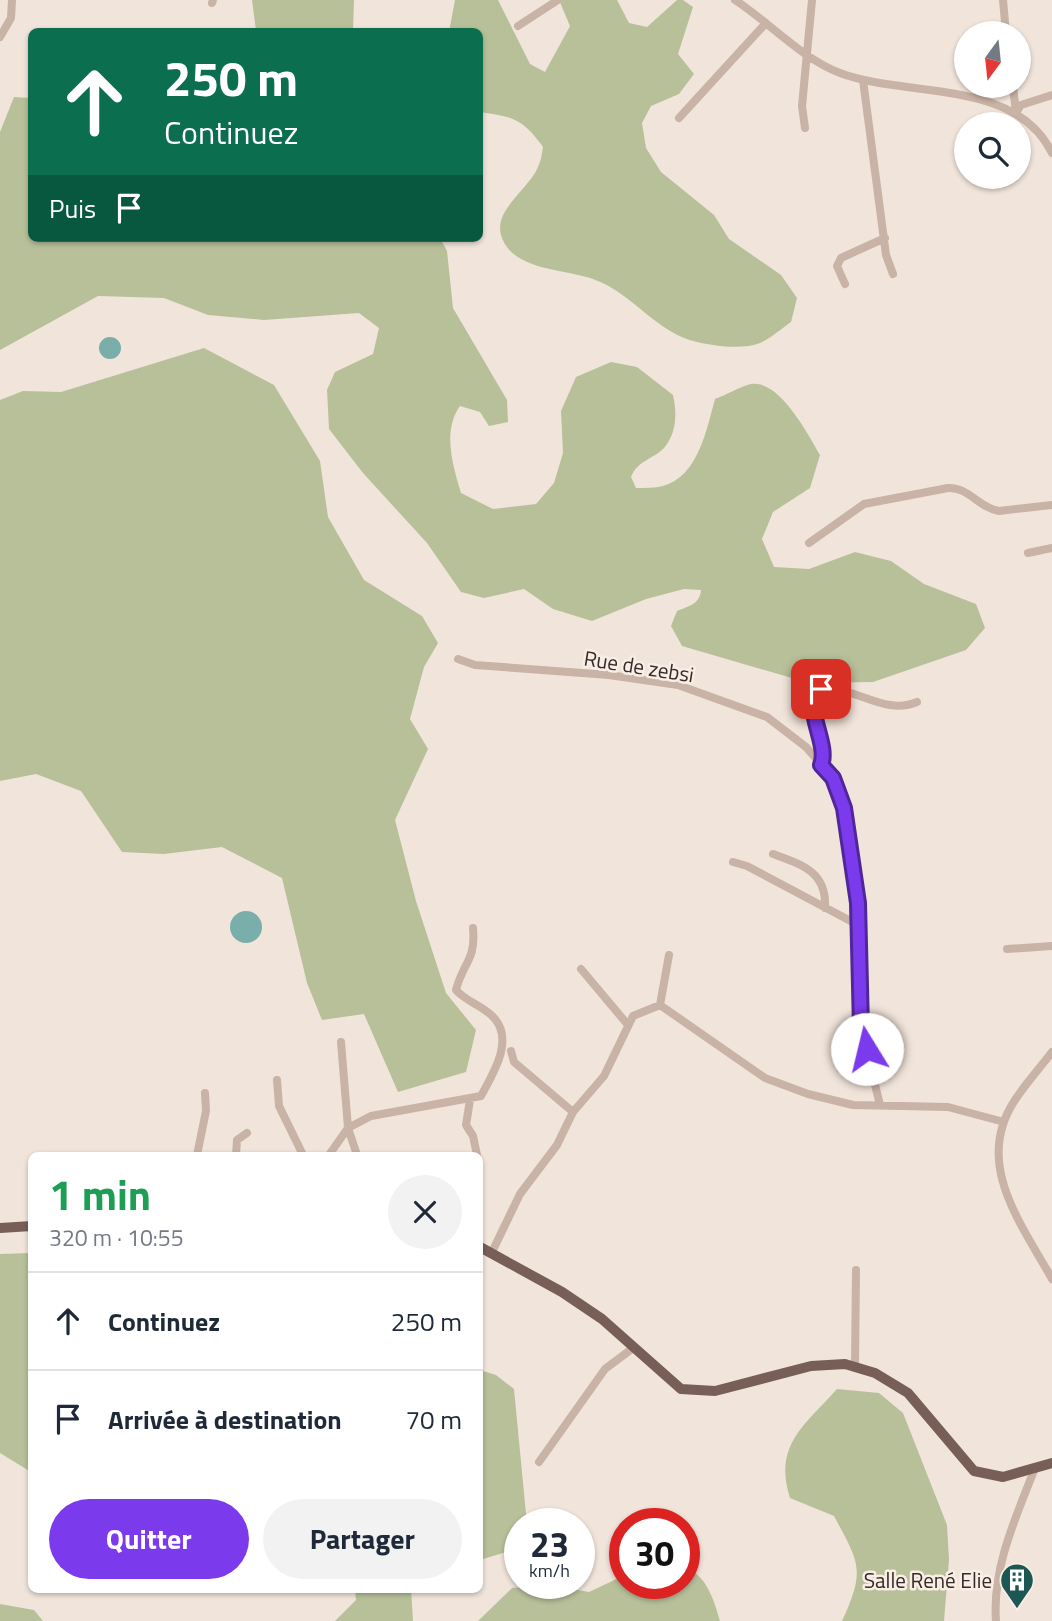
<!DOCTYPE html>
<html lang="fr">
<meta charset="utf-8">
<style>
body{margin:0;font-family:"Titillium Web",sans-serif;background:#f2f2f3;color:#1f2937;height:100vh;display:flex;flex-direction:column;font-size:26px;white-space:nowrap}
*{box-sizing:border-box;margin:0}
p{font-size:23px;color:#747a83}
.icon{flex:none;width:38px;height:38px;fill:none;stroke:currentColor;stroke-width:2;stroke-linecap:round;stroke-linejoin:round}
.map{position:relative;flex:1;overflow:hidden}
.drawer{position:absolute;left:28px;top:1152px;width:455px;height:441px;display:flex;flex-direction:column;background:#fff;border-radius:10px;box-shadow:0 2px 5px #0004}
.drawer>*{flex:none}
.banner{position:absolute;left:28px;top:28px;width:455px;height:214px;border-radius:10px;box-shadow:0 2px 5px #0004;background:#0b6e4f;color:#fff;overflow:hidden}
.needle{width:46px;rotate:195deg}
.controls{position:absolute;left:954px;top:21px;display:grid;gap:14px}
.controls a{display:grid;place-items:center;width:77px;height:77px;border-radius:50%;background:#fff;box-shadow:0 2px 5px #0004;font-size:35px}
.speed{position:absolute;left:504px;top:1508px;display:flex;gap:14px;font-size:35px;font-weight:700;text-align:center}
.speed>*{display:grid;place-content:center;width:91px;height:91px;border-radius:50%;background:#fff;box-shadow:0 2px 5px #0004;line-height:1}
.speed small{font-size:18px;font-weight:400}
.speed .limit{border:10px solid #d22;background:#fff;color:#111}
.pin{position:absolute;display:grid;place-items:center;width:60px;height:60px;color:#fff;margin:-30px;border-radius:14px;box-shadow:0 4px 10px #0006}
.me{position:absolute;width:77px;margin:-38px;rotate:351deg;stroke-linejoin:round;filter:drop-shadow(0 0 5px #0008)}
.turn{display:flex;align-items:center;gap:24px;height:147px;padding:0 21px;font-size:32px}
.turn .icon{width:91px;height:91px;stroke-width:2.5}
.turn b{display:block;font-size:49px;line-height:60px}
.then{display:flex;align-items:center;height:66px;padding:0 21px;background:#0003;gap:14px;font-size:26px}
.round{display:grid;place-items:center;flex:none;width:74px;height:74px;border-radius:37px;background:#f2f2f3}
.headline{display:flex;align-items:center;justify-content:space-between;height:119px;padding:0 21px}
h1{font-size:42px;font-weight:700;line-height:52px;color:#1e9e55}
.button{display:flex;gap:14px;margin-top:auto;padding:14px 21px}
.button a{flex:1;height:80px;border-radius:42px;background:#7c3aed;color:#fff;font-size:28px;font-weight:700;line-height:80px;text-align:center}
.button a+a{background:#f2f2f3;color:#1f2937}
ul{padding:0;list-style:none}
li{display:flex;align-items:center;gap:21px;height:98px;padding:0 21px;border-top:2px solid #e0e1e3}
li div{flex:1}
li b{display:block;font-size:26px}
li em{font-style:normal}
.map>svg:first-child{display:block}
</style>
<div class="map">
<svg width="1052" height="1621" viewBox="0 0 1052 1621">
<rect width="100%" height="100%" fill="#f1e4da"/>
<!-- green -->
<path fill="#b8c09a" d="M252 0H354L353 31H256Z
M455 0H498L530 64 545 72 570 26 559 0H617L629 23 647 27 677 0H683L693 7 678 54 694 74 679 94 651 106 642 123 646 148 661 172 714 215 729 239 781 275 797 298 791 322C781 329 771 338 760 343 743 350 714 346 697 342 656 333 633 293 593 279 566 269 511 271 501 235 494 209 529 189 538 167 541 161 542 153 543 147 522 118 513 117 480 112V32H449Z
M14 97 31 98 32 238H440L447 251 453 308 507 400 508 422 489 426 480 412 460 406C442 431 453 466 461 493L493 509 536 504 554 483 563 453 561 411 576 377 611 362 637 367 673 395C677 412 677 433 664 448 652 460 638 460 631 477L636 488C645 488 655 488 663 486 698 477 707 428 715 399 726 395 739 387 751 384 779 379 808 434 820 455L810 488 773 512 762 539 774 567 809 569 855 552 891 561 924 584 976 604 985 628 966 650 873 682 809 683 682 646 671 626 677 611C689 606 700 604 701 590L684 589 646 599 592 621 553 609 524 589 484 598 461 592 427 543 363 473 329 429 327 390 335 372 373 354 379 328 359 313 264 320 208 315 164 298 98 296 0 350V132Z
M204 348 274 385 320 461 328 517 364 580 422 616 438 643 424 667 410 719 428 749 395 820 416 901 446 993 476 1030 466 1072 398 1092 364 1014 322 1020 307 983 282 878 222 847 164 854 122 852 81 791 36 774 0 781V400L23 391 61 392Z
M31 1253H32L31 1472 0 1453V1254Z
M480 1370 496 1375 514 1389 527 1524H520V1537L506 1552 480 1560Z
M837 1389 879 1393 903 1413 947 1525 949 1560 944 1621H842C866 1569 859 1563 834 1516L790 1498C773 1445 805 1425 837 1389Z
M684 1568C706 1572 715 1603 720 1621H478L512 1588 550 1585 589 1592 625 1575V1584H684Z
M355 1589H411L413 1621H335L356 1600Z
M0 1604 34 1610 43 1621H0Z"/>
<!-- water -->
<path fill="#79aeaa" d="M99 348a11 11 0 1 1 22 0a11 11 0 1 1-22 0Z
M230 927a16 16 0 1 1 32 0a16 16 0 1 1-32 0Z"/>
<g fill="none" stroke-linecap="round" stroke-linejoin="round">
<!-- minor -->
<path stroke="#c9b2a6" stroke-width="8" d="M735 0C770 23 801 58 840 73 906 98 1016 78 1052 153
M1003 0 1006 33
M212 3 213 0
M518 26 558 0
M0 37 11 18 12 0
M863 80 886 255 893 274
M1013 86 1016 113
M1016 113 1021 105 1052 95
M679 118 766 23
M805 128 802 106 812 0
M845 284 837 266 841 258 885 238
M809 543 864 504 948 488C969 487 979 508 999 511L1052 505
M1028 553 1052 548
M458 659 475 665 609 675 678 685 767 717 806 747 833 778 843 808 858 903 861 1028 880 1105
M821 765C830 743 800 705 821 689 856 686 884 716 917 702
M773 854C803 865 827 872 825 908
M733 862 747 866 860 926
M1007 949 1052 946
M669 955 660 1005 765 1078 808 1094 853 1105 948 1107 1004 1122
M581 969 628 1025
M341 1042 348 1128 357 1155
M511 1051 514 1062 573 1112
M1052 1052C1040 1068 1026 1083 1015 1100 973 1163 1021 1223 1052 1279
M277 1080 279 1106 303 1155
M470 1100 466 1125 473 1136 477 1155
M197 1155 206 1111 205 1093
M236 1155 237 1140 247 1133
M329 1155 348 1128 371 1116 481 1096C492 1075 514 1042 495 1019 485 1006 466 1002 456 990 463 962 476 961 473 928
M492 1252 520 1194 557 1145 573 1112 604 1076 633 1016 660 1005
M855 1366 856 1270
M539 1462 605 1369 633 1348
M996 1621C992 1568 1016 1517 1035 1468"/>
<!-- major -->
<path stroke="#775f58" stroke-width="10" d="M0 1228 32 1226
M480 1247 562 1292 602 1319 681 1389 715 1391 811 1366 845 1364 875 1373 908 1393 974 1471 1003 1477 1052 1463"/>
</g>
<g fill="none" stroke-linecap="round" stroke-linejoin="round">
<!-- route casing -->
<g stroke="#51269a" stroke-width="18">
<path id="route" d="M821 689C800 705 830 743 821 765L833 778 844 808 858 903 861 1028 867 1049"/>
</g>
<!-- route -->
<use href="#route" stroke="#7c3aed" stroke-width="12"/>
</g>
<!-- icons -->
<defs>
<g id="building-pin" transform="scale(1.75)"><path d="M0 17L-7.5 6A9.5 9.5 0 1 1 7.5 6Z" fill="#1d5754" stroke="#f9eee6"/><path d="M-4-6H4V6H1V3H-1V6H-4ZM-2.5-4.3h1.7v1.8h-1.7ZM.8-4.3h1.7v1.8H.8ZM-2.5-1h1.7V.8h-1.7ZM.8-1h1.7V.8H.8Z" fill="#fff"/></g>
</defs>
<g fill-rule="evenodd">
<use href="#building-pin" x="1017" y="1580"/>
</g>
<g text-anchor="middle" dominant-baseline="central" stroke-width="5" stroke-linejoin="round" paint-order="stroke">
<!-- street labels -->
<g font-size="21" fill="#352a27" stroke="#f9eee6">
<text transform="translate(639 666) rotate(9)">Rue de zebsi</text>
</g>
<!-- poi labels -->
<g font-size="21" fill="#352a27" stroke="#f9eee6" text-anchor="end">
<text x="992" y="1580">Salle René Elie</text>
</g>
</g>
</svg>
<div class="controls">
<a><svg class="needle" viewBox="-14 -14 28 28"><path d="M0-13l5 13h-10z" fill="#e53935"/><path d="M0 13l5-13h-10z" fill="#747a83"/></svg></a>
<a><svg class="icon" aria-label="search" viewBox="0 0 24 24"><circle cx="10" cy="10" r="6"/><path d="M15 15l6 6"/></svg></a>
</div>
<div class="speed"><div>23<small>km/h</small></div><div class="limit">30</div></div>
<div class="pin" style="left:821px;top:689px;background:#d93025"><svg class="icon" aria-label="arrive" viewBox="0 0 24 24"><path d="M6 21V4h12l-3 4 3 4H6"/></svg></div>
<svg class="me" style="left:867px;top:1049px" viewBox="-20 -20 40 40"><circle r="19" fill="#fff"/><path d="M0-13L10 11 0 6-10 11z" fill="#7c3aed"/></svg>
<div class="banner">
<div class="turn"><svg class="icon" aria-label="ahead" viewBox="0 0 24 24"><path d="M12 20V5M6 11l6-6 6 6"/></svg><div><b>250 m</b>Continuez</div></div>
<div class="then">Puis<svg class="icon" aria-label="arrive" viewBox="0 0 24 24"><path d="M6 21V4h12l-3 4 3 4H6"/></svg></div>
</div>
<section class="drawer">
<div class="headline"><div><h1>1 min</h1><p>320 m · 10:55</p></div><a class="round"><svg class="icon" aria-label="close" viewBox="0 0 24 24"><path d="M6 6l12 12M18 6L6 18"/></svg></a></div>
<ul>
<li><svg class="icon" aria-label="ahead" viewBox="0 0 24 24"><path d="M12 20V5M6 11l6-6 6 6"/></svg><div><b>Continuez</b></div><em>250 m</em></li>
<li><svg class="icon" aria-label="arrive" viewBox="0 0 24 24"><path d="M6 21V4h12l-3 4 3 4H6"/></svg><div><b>Arrivée à destination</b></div><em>70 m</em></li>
</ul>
<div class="button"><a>Quitter</a><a>Partager</a></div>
</section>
</div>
